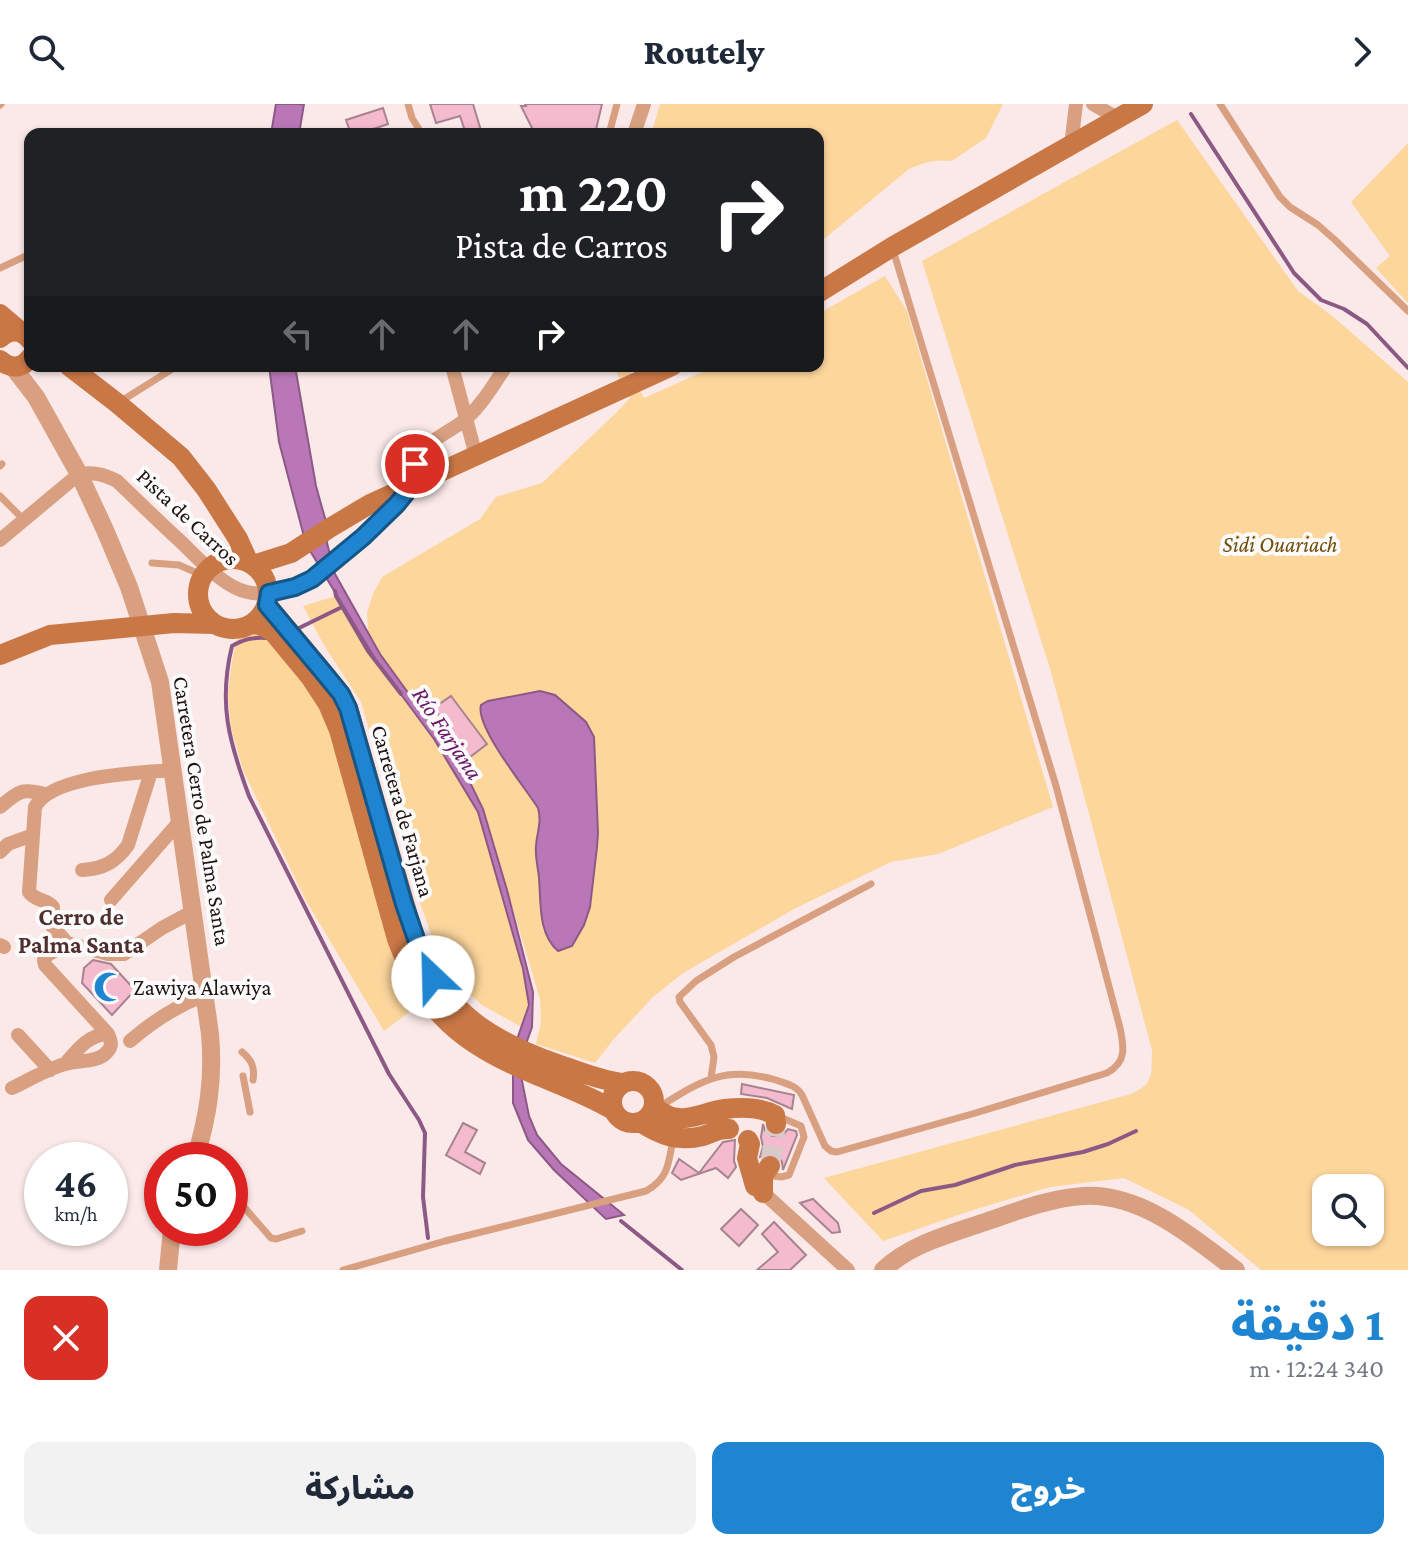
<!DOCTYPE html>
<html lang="ar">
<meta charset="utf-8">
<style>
body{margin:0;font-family:"Crimson Pro","Noto Sans Arabic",serif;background:#f2f2f3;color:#1f2937;direction:rtl;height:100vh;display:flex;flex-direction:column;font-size:30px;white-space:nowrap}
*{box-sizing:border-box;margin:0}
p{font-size:26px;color:#747a83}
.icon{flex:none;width:44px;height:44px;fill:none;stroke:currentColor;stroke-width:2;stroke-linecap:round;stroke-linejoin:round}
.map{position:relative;height:1166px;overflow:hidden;direction:ltr}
.details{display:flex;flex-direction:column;background:#fff;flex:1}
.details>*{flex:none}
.top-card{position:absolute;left:24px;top:24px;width:800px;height:244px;border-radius:16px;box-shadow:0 2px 6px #0004;direction:rtl;background:#202124;color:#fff;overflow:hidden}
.controls{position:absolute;left:1312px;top:1070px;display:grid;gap:16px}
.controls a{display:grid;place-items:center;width:72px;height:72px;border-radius:16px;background:#fff;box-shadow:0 2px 6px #0004;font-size:40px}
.speed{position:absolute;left:24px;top:1038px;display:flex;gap:16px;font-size:40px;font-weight:700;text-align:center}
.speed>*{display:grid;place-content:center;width:104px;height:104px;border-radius:50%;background:#fff;box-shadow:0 2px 6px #0004;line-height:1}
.speed small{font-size:20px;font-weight:400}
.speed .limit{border:12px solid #d22;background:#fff;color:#111}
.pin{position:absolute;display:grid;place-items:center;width:68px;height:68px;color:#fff;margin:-34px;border:4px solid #fff;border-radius:50%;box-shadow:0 2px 8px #0007}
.me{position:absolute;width:88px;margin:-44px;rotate:336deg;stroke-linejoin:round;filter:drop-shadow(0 0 6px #0008)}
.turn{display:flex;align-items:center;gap:28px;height:168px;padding:0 24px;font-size:36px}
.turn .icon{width:104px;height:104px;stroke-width:2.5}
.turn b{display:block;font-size:56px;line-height:68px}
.lanes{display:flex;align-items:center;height:76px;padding:0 24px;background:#0003;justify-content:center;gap:40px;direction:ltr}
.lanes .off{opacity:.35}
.round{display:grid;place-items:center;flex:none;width:84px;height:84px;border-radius:16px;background:#f2f2f3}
.summary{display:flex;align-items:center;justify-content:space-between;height:136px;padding:0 24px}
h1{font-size:48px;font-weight:800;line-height:60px;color:#1f85d0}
.button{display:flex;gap:16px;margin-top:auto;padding:16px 24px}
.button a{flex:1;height:92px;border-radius:16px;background:#1f85d0;color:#fff;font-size:32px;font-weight:800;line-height:92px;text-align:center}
.button a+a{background:#f2f2f3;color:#1f2937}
header{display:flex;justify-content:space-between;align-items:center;height:104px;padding:0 24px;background:#fff;font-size:36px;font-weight:800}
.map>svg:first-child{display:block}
</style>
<header><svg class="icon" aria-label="forward" viewBox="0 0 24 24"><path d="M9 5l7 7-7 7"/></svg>Routely<svg class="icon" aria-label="search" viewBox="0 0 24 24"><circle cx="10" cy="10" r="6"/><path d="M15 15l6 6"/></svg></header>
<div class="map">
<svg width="1408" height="1166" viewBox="0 0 1408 1166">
<rect width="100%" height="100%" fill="#fae9e8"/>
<!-- green -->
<path fill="#fdd69c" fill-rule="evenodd" d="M660 0H1003L986 34 952 57C936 55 924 58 909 65L818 140V30H651Z
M1177 16 1298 187 1330 210 1408 278V1166H1261L1189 1106 1124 1074 1050 1083 973 1106 883 1137 824 1074 1131 990C1155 979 1151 971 1152 946L1051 568 922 157ZM1326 1084H1370V1128H1326Z
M1408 39V199L1376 164 1390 152 1351 98Z
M885 172 907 207 1053 703 938 750 891 758 794 805 683 869 653 893 613 936 595 959 536 940 541 919 540 895 483 705 464 666 380 550 368 527 367 508 373 490 382 473 480 415 496 393 542 379 616 309 630 294 613 262H627L644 294 716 262H818V210Z
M336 492 368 547 456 666 478 708 507 807 526 880 529 901 525 925 482 901 462 883 436 844 417 790 361 598 324 541 303 502Z
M253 528 273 531 321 601 420 900 384 927 305 795 243 666 231 624 228 590 232 557 237 535Z"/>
<!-- water -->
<path fill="#ba77b7" stroke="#8c5985" stroke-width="2" d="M276 0H304L299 30H271Z
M269 262H295L316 382 328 425 327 439 335 470 380 550 464 666 483 705 507 786 533 888 532 923 522 951 521 972 529 1012 537 1031 561 1060 624 1111 606 1115 554 1066 528 1036 513 999V947L529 901 523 865 478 708 434 635 377 558 306 440 279 338Z
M540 587 555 591 586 618 594 633 598 729 597 743 590 803 584 821 572 842 558 847C538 830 541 798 539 774 538 763 535 753 536 742 537 728 542 718 538 704 525 683 475 623 481 601L488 597Z"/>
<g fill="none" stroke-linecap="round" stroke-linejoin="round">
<!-- stream -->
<path stroke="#8c5985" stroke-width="4" d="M1191 10 1294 169 1321 196 1344 205 1367 220 1408 264
M335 487 336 492 368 547 401 590
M295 526 342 503
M267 534C253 533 244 535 232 542 218 599 229 638 249 692L389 970 419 1016 425 1029 423 1093 428 1134
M874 1109 921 1087 955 1081 1015 1061 1083 1048 1108 1040 1136 1027
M621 1117 682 1166"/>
</g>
<!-- building -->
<path fill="#f4bace" stroke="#a7838f" stroke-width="2" d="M430 0H473L482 30H466L460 12 436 19Z
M525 0H602L595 30H535L521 2H526Z
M383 4 388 20 358 30H351L346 16Z
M451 592 487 640 470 653 434 604Z
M93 856 111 860 135 886 112 911 82 879 84 864Z
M742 980 794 991 792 1005 767 994 741 990Z
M463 1019 477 1026 465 1048 485 1059 480 1070 446 1051Z
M763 1020 765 1027 772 1032 783 1031 788 1025 796 1027 797 1031 783 1066 782 1058 777 1051 771 1049 760 1053 763 1043 761 1033Z
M735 1036 734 1057 736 1063 728 1074 716 1064 681 1076 672 1069 679 1055 699 1069 723 1038Z
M813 1095 838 1119 840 1128 832 1129 800 1099Z
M741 1105 758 1121 739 1142 721 1125Z
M774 1118 806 1151 790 1166H757L778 1148 762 1130Z"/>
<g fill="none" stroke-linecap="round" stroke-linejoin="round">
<!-- secondary-tunnel -->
<path stroke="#d9c9c8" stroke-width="20" stroke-dasharray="20 10" stroke-linecap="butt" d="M770 1062 776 1020"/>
<!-- service -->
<path stroke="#d8a080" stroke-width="7" d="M408 0 412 14 422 30
M1220 0 1280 93 1290 103 1318 121 1335 136 1408 207
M0 1 1 0
M609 30 617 0
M0 164 30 150
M118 299 177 262
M0 362 2 360
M0 392 24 416
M152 459 179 461 204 472
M312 475 380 417 404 391
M242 948C252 956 255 964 253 976
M243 972 250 1008
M711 974 714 953 711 941 680 898 679 893 696 877 734 853 871 780
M659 1003C701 977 724 961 776 976 787 980 796 981 802 991L825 1042 831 1047 837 1048 972 1010 1107 969C1127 958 1124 943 1120 924L1056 682 893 146
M765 1071 781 1073 789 1071 804 1033 801 1022 780 1013
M230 1087 271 1134 276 1135 302 1127
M343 1166 445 1137 646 1087C669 1074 668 1060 673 1036"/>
<!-- minor -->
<path stroke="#d8a080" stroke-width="14" d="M1093 0 1119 15
M634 30 644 0
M1071 42 1076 0
M452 262 476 352
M413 380C413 374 413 366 415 360 421 337 451 329 467 314 483 299 494 280 506 262
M0 436 79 370C94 368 103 370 117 377 138 397 158 417 179 436 197 453 223 483 247 488 268 493 293 485 312 475
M174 666C139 669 52 671 35 703L29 788C35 797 47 795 53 803L52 822 67 839 108 850H124L162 824 192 808
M0 703C19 687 21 684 45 690
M0 748 8 740 33 731
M82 766C103 765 116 758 128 741L151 668
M111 796 180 717
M0 841 4 843
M18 931 50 966
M130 937C153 917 176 902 205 891
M66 959C78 945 88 931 108 930
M12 984C29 976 47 965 65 960 78 956 98 959 107 948 113 942 111 937 108 930L45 861 44 856 46 852 67 839
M757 1083 848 1166"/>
<!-- tertiary -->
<path stroke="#d8a080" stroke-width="18" d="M13 263 36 293 79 370 105 426 129 483 160 578 210 930C214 976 208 1012 195 1056
M168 1166 172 1124
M883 1166C911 1140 947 1131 982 1119 1015 1108 1049 1094 1084 1092 1141 1089 1193 1133 1236 1166"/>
<!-- secondary -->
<path stroke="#ca7746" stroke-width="20" d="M818 189 892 143 1143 0
M0 210 20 227
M0 234C10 225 21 225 30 236
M0 256C10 265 22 265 30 254
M69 262 117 299 181 353 206 385 238 435 249 459
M198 490a35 35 0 1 1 70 0a35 35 0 1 1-70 0Z
M253 461 291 449 328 425 370 400 672 262
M267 501 323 568 341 590 348 604 413 829C441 904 483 934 557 960 578 967 599 976 621 979
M252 520 260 521 273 528 311 574 328 600 339 626 397 835C425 910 461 939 534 970 560 981 588 991 613 1006
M0 551 50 531 174 519 214 520
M612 998a21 21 0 1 1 42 0a21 21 0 1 1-42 0Z
M654 1002C679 1025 697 1009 725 1005 741 1003 760 1003 775 1011L776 1020
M640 1018C661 1032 679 1038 703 1032 712 1029 719 1024 729 1025
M748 1036 750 1040 747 1054 755 1082
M763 1089V1071L770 1062"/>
</g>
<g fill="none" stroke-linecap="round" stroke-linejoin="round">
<!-- route casing -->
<g stroke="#145687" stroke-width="20">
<path id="route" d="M415 360 413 380 397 400 363 433 312 475 295 483 269 489 267 501 323 568 341 590 348 604 404 800 423 855 433 873"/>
</g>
<!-- route -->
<use href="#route" stroke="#1f85d0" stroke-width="14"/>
</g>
<!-- icons -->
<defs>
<g id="mosque-bare" transform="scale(2.4)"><path d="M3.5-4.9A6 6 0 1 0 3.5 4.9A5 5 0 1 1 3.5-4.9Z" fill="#1f85d0" stroke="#fbfbfb" stroke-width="2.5" paint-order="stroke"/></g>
</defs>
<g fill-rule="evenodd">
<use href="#mosque-bare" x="109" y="883"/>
</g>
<g text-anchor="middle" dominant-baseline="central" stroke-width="8" stroke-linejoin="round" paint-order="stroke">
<!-- street labels -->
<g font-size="22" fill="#201211" stroke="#fbfbfb">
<text transform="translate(188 413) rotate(43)">Pista de Carros</text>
<text transform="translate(202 707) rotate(81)">Carretera Cerro de Palma Santa</text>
<text transform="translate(403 707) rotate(74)">Carretera de Farjana</text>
</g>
<!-- park labels -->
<g font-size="22" font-style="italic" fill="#714e0b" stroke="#fbfbfb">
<text x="1280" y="440">Sidi Ouariach</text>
</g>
<!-- poi labels -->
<g font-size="22" fill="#201211" stroke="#fbfbfb" text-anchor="start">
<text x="133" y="883">Zawiya Alawiya</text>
</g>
<!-- water labels -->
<g font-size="24" font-style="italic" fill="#691768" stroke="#fbfbfb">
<text transform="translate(448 629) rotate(56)">Río Farjana</text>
</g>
<!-- neighbourhood labels -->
<g font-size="24" font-weight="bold" fill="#4f2f2d" stroke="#fbfbfb">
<text x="81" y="812">Cerro de<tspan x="81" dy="28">Palma Santa</tspan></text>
</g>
</g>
</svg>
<div class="controls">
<a><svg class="icon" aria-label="search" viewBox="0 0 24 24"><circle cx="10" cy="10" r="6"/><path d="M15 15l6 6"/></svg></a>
</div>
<div class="speed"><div>46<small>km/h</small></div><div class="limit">50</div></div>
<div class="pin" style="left:415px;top:360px;background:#d93025"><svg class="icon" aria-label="arrive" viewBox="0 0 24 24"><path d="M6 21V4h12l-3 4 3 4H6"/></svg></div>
<svg class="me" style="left:433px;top:873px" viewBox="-20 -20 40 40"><circle r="19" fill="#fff"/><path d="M0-13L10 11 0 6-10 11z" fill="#1f85d0"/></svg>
<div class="top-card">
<div class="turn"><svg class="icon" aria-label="right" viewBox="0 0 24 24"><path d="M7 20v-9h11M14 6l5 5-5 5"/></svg><div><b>220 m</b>Pista de Carros</div></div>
<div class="lanes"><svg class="icon off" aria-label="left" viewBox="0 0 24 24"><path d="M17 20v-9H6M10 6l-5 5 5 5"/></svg><svg class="icon off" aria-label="ahead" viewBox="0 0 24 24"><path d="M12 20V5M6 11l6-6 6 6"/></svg><svg class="icon off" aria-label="ahead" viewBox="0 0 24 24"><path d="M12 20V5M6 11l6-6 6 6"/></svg><svg class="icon" aria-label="right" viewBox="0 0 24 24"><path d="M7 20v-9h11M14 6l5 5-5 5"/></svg></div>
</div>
</div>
<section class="details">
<div class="summary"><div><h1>1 دقيقة</h1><p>340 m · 12:24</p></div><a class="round" style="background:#d93025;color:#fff"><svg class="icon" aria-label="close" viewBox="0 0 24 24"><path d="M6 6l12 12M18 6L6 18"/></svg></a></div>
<div class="button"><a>خروج</a><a>مشاركة</a></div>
</section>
